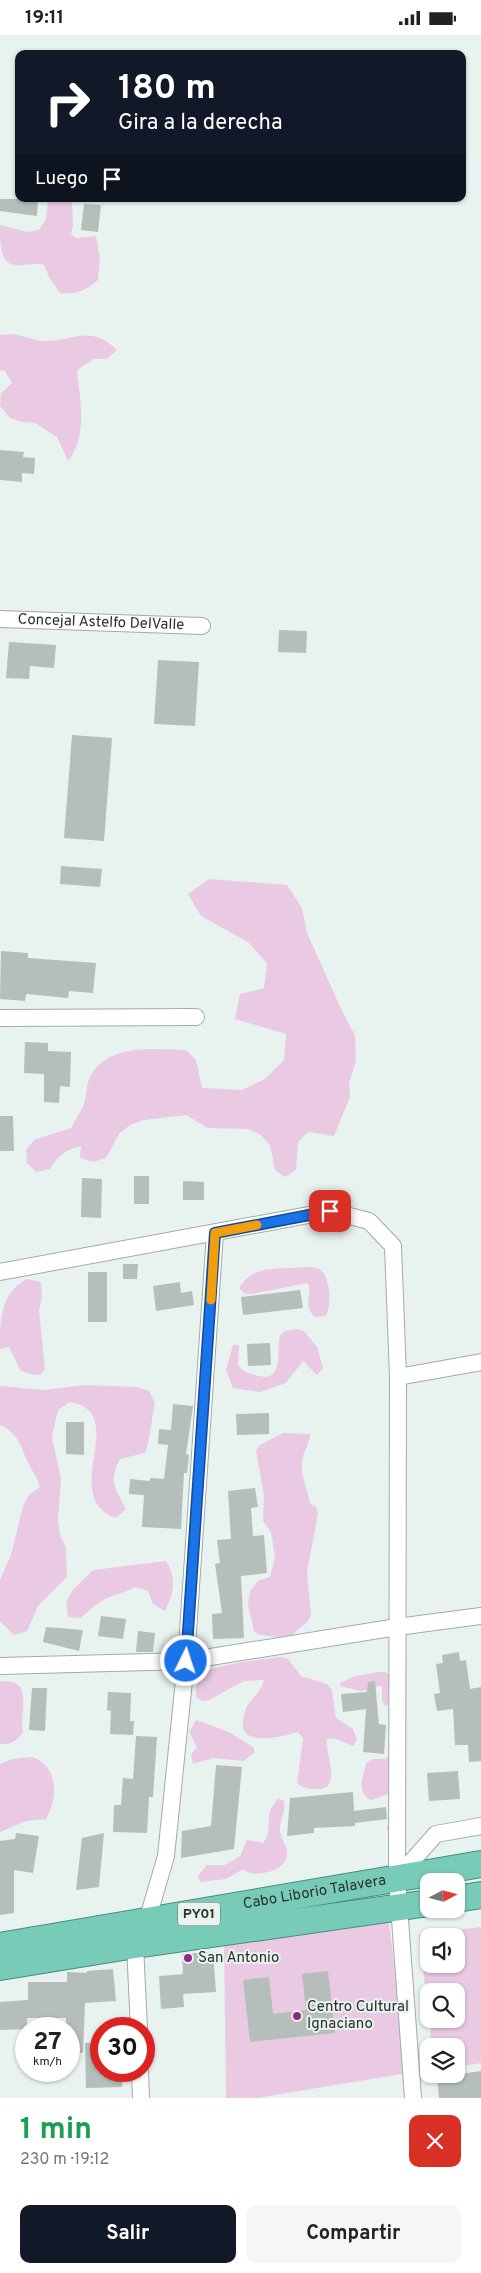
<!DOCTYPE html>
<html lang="es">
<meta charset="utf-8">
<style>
body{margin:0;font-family:Overpass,sans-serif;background:#f6f6f6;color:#222;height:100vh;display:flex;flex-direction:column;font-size:19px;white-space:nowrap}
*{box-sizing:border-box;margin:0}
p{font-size:16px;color:#767676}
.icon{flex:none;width:28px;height:28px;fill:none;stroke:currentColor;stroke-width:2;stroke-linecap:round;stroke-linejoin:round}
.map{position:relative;height:2063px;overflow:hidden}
.panel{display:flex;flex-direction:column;background:#fff;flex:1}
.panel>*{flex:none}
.hud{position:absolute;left:15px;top:15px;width:451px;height:152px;border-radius:10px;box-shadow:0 1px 4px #0004;background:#111827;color:#fff;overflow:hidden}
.needle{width:32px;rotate:83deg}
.controls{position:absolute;left:420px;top:1838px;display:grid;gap:10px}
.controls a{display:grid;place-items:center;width:45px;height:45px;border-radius:10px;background:#fff;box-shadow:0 1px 4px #0004;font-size:25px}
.speed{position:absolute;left:15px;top:1982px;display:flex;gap:10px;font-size:25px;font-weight:700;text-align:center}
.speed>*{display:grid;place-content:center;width:65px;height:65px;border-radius:50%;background:#fff;box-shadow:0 1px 4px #0004;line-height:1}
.speed small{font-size:12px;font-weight:400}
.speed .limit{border:8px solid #d22;background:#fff;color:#111}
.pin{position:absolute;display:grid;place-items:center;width:42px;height:42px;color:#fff;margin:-21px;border-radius:10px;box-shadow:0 2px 8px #0006}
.me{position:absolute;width:55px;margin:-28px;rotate:4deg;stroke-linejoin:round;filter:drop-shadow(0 0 4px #0008)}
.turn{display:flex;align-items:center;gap:18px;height:105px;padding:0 20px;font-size:22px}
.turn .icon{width:65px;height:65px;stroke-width:2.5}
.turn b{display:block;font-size:35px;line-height:42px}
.then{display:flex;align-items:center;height:48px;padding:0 20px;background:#0003;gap:10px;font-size:19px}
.round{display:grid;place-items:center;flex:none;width:52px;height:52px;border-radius:10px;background:#f6f6f6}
.summary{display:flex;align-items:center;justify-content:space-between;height:85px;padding:0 20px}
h1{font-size:30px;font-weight:700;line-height:38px;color:#1e9e55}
.cta{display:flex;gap:10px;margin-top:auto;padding:10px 20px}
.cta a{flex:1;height:58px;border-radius:10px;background:#111827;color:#fff;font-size:20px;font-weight:700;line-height:58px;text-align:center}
.cta a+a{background:#f6f6f6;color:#222}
.status{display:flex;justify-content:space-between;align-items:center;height:35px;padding:0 25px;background:#fff;direction:ltr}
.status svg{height:14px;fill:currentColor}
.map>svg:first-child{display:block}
</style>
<div class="status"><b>19:11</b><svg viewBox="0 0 49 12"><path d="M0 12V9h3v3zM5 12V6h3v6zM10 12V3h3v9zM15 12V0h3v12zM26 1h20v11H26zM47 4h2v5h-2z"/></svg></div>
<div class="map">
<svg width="481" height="2063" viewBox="0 0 481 2063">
<rect width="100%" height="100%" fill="#e8f2ef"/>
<!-- green -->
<path fill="#e9cae2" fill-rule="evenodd" d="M48 164H72L73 191 71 199 76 203 96 201 100 224 98 245C87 255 76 260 60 258L49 242 44 230C36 228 29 230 20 230 0 233 0 209 0 190L27 197 39 195 46 184Z
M12 299C22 300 33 305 42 306 73 307 90 288 117 315L107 324H94L77 335C80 364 88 401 68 426L57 402 35 388 22 387 10 383 0 371 1 358 12 348 5 336 0 335V300Z
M209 844 287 850 302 873 307 898 342 976 355 1000 356 1026 349 1048 350 1062 334 1101 308 1097 298 1107 296 1135 285 1142 275 1135 270 1110 260 1099 247 1094 208 1093 186 1080 144 1085 130 1090 119 1099 106 1123 93 1127 80 1123 81 1111C66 1115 58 1120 50 1134L36 1137 27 1128 26 1115 34 1105 71 1093C75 1085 81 1077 84 1069 87 1061 86 1050 90 1042 107 1008 154 1014 186 1015L196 1025 202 1053 242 1055 265 1044 284 1025 286 999 235 984 240 959 264 953 267 928 248 907 201 881 188 859Z
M289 1233C298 1233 308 1231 317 1233 331 1238 332 1270 326 1281L315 1282C302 1271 313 1259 308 1248L251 1259 244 1258 239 1253C251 1233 268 1234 289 1233Z
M27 1244 41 1247 42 1262 39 1276 45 1334 41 1339 35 1340 21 1336 9 1312 0 1314C0 1285 0 1258 27 1244Z
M298 1294 304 1296 317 1312 323 1333 317 1340 303 1326 286 1348 260 1357 233 1353 226 1335 233 1310H239L238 1331C244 1337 251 1339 259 1341 285 1347 276 1314 280 1300L285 1296Z
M84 1350 137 1352 149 1356 155 1368C151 1385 151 1402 145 1418L120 1424C108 1446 115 1453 126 1474L116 1483C57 1462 132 1378 70 1367L58 1375 52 1402 61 1444 58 1485 60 1500 66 1513 67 1542 38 1571 27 1596 14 1600 0 1586V1545L11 1520 23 1471 29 1460 40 1452C37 1442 32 1436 28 1427 20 1411 18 1397 0 1390V1351L44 1355Z
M283 1398 310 1399C310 1409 303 1416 302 1426 300 1441 308 1454 310 1469L316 1472 318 1479 307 1537 311 1580 308 1586 292 1600 286 1603 259 1600 254 1596 248 1570 250 1556 258 1546 270 1542 275 1523 271 1497 263 1486 264 1461 256 1415 260 1410Z
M166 1526C177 1543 174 1559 165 1576L153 1569 148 1556 135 1552C127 1557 120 1558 112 1561 100 1565 90 1575 81 1583L68 1582 66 1567 73 1555 93 1535Z
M281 1622 288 1624 301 1641 327 1649 332 1655 336 1683 353 1694 357 1705 353 1711 334 1703 327 1704C324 1716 343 1753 319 1754 310 1754 304 1754 297 1748L303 1703 298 1697C285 1701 239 1713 243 1686 244 1681 245 1674 247 1671 254 1661 261 1656 264 1645L244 1646 209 1665 202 1666 196 1662 197 1642C211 1629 261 1625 281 1622Z
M378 1637H385L394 1642V1666L385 1671 382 1665V1652L379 1651 370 1655 360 1656 340 1651V1648L355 1641Z
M0 1646 14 1647 20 1652C27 1668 20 1681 23 1697 17 1706 11 1710 0 1709Z
M196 1685 229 1697 253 1712 255 1717 244 1726 213 1723 193 1729 191 1720 197 1712 189 1697Z
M393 1718H397V1721L395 1752 400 1764 399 1791 394 1795H387V1791L394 1784 391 1758 371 1765C355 1757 364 1741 366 1728L372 1724H385Z
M32 1722C59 1731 58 1764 46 1784L26 1786 0 1797V1729L12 1724Z
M278 1763 284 1766C286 1777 279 1786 280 1797 281 1803 285 1809 287 1815 289 1830 274 1837 261 1838 255 1839 248 1839 243 1834L226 1844 200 1847 198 1841 207 1830H225L240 1821 247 1805 263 1808C272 1797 267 1787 270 1775Z
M388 1881 408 2038 257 2063H226L224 1905Z
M481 1892V2028L456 2032V2011H432L419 1900ZM429 1901H456V1929H429ZM429 1956H456V1984H429Z"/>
<!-- building -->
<path fill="#b5bebb" d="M0 164H38L37 181 0 176Z
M84 169 101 170 98 197 81 195Z
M0 415 24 417 23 422 35 423 34 439 22 438V447L0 445Z
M279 595 307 596 306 618 278 617Z
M9 607 56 610 54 633 30 631 29 644 6 643Z
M158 625 199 627 195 691 154 689Z
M72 700 112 703 104 806 64 803Z
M61 831 102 834 100 852 60 849Z
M1 916 28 918V923L96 928 93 958 69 956 68 963 26 959 25 966 0 964Z
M25 1007 48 1008V1016L71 1017 70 1052 60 1051 59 1068 44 1067V1039L24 1038Z
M0 1081H13L14 1116H0Z
M134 1141H149V1169H134Z
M82 1143 102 1144 101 1183 81 1182Z
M183 1146 204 1147V1165H183Z
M123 1229H138L137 1244H123Z
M88 1237H107V1287H88Z
M180 1247 181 1258 192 1256 194 1270 156 1276 153 1251Z
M300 1255 303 1273 243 1280 241 1262Z
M270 1308 271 1330 248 1331 247 1309Z
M173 1369 193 1371 186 1419 189 1420 187 1438H184L181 1494 142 1492 144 1460 129 1459 130 1444 150 1446V1443L164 1444 168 1410 158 1409 159 1394 171 1395Z
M269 1378V1399L237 1400 236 1379Z
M66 1387H84V1420L66 1419Z
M255 1453 258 1472 251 1473 253 1501 264 1500 267 1538 241 1541 244 1603 213 1604 212 1579 222 1578 215 1529 220 1528 217 1505 231 1504 228 1456Z
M101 1581 126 1584 123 1604 98 1601Z
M46 1592 83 1595 79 1616 43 1607Z
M138 1596 155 1598 153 1617H136Z
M459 1617 460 1626 466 1625 470 1654 481 1652V1726L469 1727 468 1710H455L453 1674 437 1676 434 1659 440 1658 436 1629 443 1628 442 1620Z
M375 1646 379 1689 386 1690 384 1719 363 1717 366 1674 343 1677 341 1659 367 1657 368 1647Z
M32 1653H47L45 1696 29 1695Z
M108 1657 131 1658 130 1686H134L133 1700 110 1699 111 1676 107 1675Z
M136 1701 157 1702 153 1762H149L147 1798 113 1797 114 1770H121L123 1743 133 1744Z
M216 1730 242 1732 234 1814 181 1823 182 1796 211 1791Z
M458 1736 460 1764 429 1766 427 1738Z
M353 1757 354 1776 386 1772 387 1784 355 1788V1791L314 1793V1798L287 1801 290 1763Z
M16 1798 39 1801 33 1838 14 1835V1878L0 1880V1806L15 1804Z
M104 1798 99 1852 76 1855 82 1803Z
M213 1917 216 1957 183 1959 184 1972 161 1974 159 1941 183 1939 182 1919Z
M113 1934 116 1966 85 1968 83 2018 69 2017V1994H66V1983H27V1994L0 1995V1967L28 1965V1947H67V1937L87 1938V1936Z
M328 1936 335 1998 250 2007 243 1945 269 1942 273 1979 306 1975 302 1939Z
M101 2007V2036H122V2052L86 2053 85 2008Z
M481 2036V2063H439L437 2042Z"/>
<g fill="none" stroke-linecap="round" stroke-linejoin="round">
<!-- minor casing -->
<g stroke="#a3aba9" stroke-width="18">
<g id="minor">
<path id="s1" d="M0 584 202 591"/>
<path d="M0 983 196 982"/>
<path d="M0 1237 330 1176 369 1186 393 1211 398 1342 397 1843 413 2063"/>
<path d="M398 1342 481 1327"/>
<path d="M0 1631 186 1626 397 1592 481 1581"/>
<path d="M397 1843 436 1799 481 1791"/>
<path d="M147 1886 166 1821 186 1626 215 1198"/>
<path d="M135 1910 139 1994"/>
<path d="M140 2036 141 2063"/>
</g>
</g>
<!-- trunk casing -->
<g stroke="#478c7b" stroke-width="28">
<g id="trunk">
<path d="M456 1864 481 1860"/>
<path id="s2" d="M0 1911 481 1829"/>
<path d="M0 1932 135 1910 429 1868"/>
</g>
</g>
<!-- minor -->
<use href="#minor" stroke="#fff" stroke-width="16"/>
<!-- trunk -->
<use href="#trunk" stroke="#78ccb7" stroke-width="26"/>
</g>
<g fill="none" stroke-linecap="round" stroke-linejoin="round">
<!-- route casing -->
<g stroke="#114b97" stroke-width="12">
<path id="route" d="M186 1626 215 1198 330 1176"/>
</g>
<!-- route -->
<use href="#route" stroke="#1a73e8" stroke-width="9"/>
<!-- slow -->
<path stroke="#f59e0b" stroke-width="9" d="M211 1265 215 1198 257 1190"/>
</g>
<!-- markers -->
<g fill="#952585" stroke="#e8f2ef" stroke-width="2">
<circle cx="188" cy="1923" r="5"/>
<circle cx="297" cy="1981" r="5"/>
</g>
<g text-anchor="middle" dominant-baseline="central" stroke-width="4" stroke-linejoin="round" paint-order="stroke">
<!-- shield labels -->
<rect fill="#e8f2ef" stroke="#636967" stroke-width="1" x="178" y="1867.5" width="42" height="23" rx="4"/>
<g font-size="14" font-weight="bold" fill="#2a2e2d">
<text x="199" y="1879">PY01</text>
</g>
<!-- street labels -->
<g font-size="15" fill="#2a2e2d" stroke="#e8f2ef">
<text stroke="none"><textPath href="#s1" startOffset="101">Concejal Astelfo DelValle</textPath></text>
<text stroke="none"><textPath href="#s2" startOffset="319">Cabo Liborio Talavera</textPath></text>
</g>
<!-- poi labels -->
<g font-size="15" fill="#2a2e2d" stroke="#e8f2ef" text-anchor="start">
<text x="198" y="1923">San Antonio</text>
<text x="307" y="1972">Centro Cultural<tspan x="307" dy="17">Ignaciano</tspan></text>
</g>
</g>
</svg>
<div class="controls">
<a><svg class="needle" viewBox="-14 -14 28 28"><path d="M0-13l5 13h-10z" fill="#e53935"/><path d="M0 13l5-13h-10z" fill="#767676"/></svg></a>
<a><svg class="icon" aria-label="sound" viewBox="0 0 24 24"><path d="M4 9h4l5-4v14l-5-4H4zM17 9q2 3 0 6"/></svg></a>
<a><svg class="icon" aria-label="search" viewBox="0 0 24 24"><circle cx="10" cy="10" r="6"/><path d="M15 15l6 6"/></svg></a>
<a><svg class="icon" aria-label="layers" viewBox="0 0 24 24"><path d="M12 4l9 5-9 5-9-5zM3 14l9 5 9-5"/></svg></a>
</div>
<div class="speed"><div>27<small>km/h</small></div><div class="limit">30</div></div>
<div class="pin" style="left:330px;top:1176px;background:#d93025"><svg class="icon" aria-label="arrive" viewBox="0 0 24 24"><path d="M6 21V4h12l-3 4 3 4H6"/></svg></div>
<svg class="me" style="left:186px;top:1626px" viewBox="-20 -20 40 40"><circle r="17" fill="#1a73e8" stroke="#fff" stroke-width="3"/><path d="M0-11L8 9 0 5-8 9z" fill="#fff"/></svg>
<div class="hud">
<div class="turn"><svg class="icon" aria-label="right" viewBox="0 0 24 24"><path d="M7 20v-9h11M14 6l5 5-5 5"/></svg><div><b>180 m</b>Gira a la derecha</div></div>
<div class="then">Luego<svg class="icon" aria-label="arrive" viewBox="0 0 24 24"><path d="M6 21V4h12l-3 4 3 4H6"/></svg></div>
</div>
</div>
<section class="panel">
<div class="summary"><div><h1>1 min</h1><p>230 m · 19:12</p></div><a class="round" style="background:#d93025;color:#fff"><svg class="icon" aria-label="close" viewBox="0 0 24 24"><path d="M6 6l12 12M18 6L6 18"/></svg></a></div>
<div class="cta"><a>Salir</a><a>Compartir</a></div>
</section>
